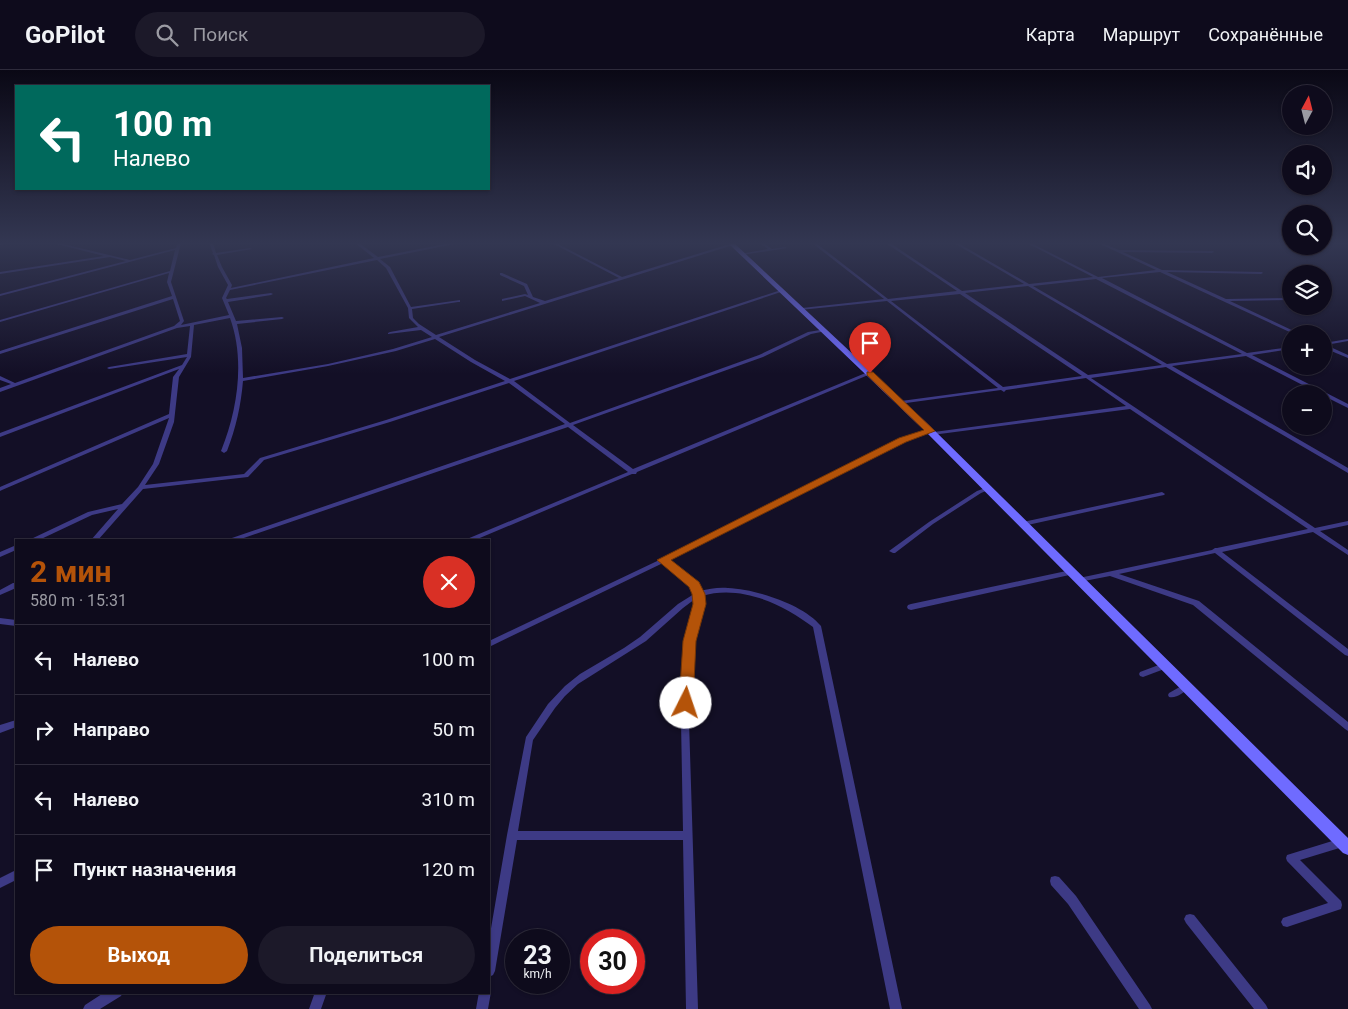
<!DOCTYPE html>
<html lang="ru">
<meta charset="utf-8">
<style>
body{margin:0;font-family:Roboto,sans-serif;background:#1c1929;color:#f1f3f6;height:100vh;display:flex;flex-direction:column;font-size:19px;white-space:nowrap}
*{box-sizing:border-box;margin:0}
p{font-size:16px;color:#9b9ba3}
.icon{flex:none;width:28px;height:28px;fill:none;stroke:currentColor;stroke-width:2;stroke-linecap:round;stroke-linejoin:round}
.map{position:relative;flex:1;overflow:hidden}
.drawer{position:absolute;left:15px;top:469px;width:475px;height:455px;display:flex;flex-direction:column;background:#0e0b1c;border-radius:0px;box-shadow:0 1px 4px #0004,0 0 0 1px #2e2b3b}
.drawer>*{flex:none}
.banner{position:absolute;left:15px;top:15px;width:475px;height:105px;border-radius:0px;box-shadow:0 1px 4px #0004,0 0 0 1px #2e2b3b;background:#00695c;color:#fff;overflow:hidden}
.needle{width:32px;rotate:7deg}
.fabs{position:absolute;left:1282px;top:15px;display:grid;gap:10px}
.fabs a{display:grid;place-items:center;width:50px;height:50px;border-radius:50%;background:#0e0b1c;box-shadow:0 1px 4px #0004,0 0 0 1px #2e2b3b;font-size:25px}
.speed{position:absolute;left:505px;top:859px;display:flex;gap:10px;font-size:25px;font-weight:700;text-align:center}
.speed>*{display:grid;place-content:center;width:65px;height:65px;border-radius:50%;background:#0e0b1c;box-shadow:0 1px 4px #0004,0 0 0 1px #2e2b3b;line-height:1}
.speed small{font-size:12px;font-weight:400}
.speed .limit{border:8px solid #d22;background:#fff;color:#111}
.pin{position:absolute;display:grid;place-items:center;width:42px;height:42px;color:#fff;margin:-51px -21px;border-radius:50% 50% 50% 0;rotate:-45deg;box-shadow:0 0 5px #0007}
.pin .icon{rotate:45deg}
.me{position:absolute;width:55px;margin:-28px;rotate:4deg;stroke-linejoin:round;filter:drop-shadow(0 0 4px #0008)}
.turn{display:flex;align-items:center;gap:18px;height:105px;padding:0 15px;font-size:22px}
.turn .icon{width:65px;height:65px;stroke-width:2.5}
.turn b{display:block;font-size:35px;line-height:42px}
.round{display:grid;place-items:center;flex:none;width:52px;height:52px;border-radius:26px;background:#1c1929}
.summary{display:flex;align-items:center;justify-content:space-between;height:85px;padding:0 15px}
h1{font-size:30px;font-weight:700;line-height:38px;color:#b45309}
.cta{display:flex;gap:10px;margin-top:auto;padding:10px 15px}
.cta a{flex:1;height:58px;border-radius:30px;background:#b45309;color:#fff;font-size:20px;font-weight:700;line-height:58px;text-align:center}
.cta a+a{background:#1c1929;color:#f1f3f6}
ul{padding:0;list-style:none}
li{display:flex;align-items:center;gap:15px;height:70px;padding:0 15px;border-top:1px solid #2e2b3b}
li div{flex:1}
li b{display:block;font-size:19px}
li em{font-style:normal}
header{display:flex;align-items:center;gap:30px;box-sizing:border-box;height:70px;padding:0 25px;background:#0e0b1c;border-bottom:1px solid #2e2b3b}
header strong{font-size:24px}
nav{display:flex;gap:28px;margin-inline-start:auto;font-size:18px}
.search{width:350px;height:45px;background:#1c1929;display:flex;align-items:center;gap:12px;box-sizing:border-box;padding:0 18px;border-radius:28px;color:#9b9ba3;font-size:19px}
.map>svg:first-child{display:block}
</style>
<header>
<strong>GoPilot</strong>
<div class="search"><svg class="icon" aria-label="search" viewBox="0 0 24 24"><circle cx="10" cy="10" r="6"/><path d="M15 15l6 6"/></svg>Поиск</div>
<nav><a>Карта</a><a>Маршрут</a><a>Сохранённые</a></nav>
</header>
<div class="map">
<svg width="1348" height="939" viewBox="0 0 1348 939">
<rect width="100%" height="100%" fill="#130f26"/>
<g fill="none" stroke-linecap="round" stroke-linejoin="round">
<!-- street -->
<path fill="#3d3a85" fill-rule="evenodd" d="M0 173H7L0 175Z
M53 173H59L130 190 176 178 177 173H181L171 212 184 251 181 255 229 245 222 228 228 215 218 197 214 185 212 184 213 183 209 173H213L216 183 250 178 252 179 217 185 222 197 232 215 231 218 374 188 355 173H359L378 187 450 173H456L454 174 380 189 390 197 411 237 460 230V232H458L412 239 413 248 419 254 436 265 540 233 525 226 502 231V229L525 224 528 225 524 216 500 205V203H502L527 214 533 227 545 231 619 208 552 173H556L622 207 733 173V175L439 267 475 290 510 309 781 220 784 221 514 311 570 353 759 285 808 262 826 259V261L811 264 763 287 573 355 633 399 868 302H872L873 303 637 402 636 404H632L475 470H466L467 469 628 402 568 357 238 470H228L229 469 565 354 509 313 390 352 264 390 248 407 143 419 98 470H91L118 439 92 445 39 470H30L31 469 88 442 122 434 138 417 153 394 169 348 2 420 0 421V417L169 344 173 307 179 299 0 367V363L182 295 187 287 109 299 107 298 109 297 187 284 190 256 177 258 0 322V318L11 314 0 310V306L15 313 174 256 180 251 173 229 0 284V281L172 226 167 212 169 203 0 252V250L170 201 175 180 0 226V224L126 191 110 187 0 204V202L104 186ZM377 190 386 198 408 238 409 248 418 257 390 262 388 263V264L421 260 432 267 393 279 328 294 243 308 242 278 237 254 282 249 284 248 282 247 236 251 228 232 271 225 273 224 271 223 227 229 226 228 230 220ZM230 248C245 289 238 339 221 381L224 383 227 381C236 358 241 335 243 311L328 296 396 281 435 269 471 292 505 311 386 350 260 388 244 404 145 415 159 394 174 352 179 307 191 287 194 255Z
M760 173H764L772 179 785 177 787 178 742 185 740 184 768 179Z
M812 173H816L888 229 957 221 886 173H890L962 221 1024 214 954 173H958L1029 214 1093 207 1027 173H1031L1098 207 1156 200 1098 173H1102L1119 180 1213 181 1214 182 1212 183 1123 182 1162 200 1262 202 1263 203 1261 204 1167 202 1226 229 1291 228V230L1230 231 1300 264H1294L1160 202 1102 208 1247 283 1291 277V279L1252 285 1348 334V338L1324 326V324H1320L1246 286 1172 296 1348 398V403L1166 297 1091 308 1315 458 1348 451V455L1320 461 1348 480V485L1313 462 1222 482 1348 579V586L1345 585 1215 483 1119 504 1199 531 1348 652V661L1345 659 1193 535 1110 506 1079 512 1075 510 1079 508 1212 480 1215 478H1217L1308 459 1130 339 932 365 931 364 934 362 1126 336 1086 308 1006 320 1004 322 1001 320 899 334V332L901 331 998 318 887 231 800 240V239L802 238 884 229ZM1096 209 1242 284 1167 294 1033 216ZM1028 216 1162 295 1088 305 965 223ZM960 224 1082 306 1003 317 891 231Z
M1348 269V271L1326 275 1348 285V288L1324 278V273Z
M930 359 932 360V362L904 371 668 491 698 513 700 521C709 519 718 517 728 518 755 519 803 534 821 556L902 939H890L813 557C783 534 740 514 702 526L704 534 694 571 689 651 698 939H686L683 770H517L495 901 493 905 489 907V870L507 765 526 667 548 634 565 616 580 604 624 578 640 567 678 534 694 524 692 516 663 493 489 577V571L695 473 900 369ZM695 529 696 534 686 571 681 651 683 761H518L533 670 555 638 565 626 578 614 646 571 683 538Z
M988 417 991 419 981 423 933 454 895 483H893L889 481 929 452 977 421Z
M1162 422 1165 424 1164 425 1023 456 1020 454 1023 452Z
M14 476H16V480L0 487V482Z
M1071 500 1075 502 1074 504 911 540 908 539 907 537 908 535 911 534Z
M13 513H16V518L0 525V520Z
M0 548 16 550V556L0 554Z
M1164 593 1167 594 1168 596 1167 598 1143 607 1140 606 1139 604 1140 602Z
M1185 614 1188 615 1189 617C1185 622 1176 629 1169 627L1168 625 1169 623Z
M16 650V657L0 663V655Z
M1342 768 1346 770 1347 773 1346 776 1300 790 1341 831 1342 835 1341 839 1287 857 1283 856 1281 852 1283 848 1328 833 1287 791 1286 788 1287 785Z
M16 800V810L0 818V808Z
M1055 806 1059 807 1076 826 1150 935 1152 939H1139L1068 834 1051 815 1050 811 1051 807Z
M1190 844 1194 845 1266 935 1268 939H1254L1186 853 1184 849 1186 845Z
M489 918 491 922 488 939H476L479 922H489Z
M105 922H123L121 926 100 939H83L85 935Z
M315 922H327L321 939H309Z"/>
<!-- secondary -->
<path fill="#6f6bff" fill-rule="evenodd" d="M728 173H734L933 359 1348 768V785L1343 783 927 363Z"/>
</g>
<!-- sky -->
<linearGradient id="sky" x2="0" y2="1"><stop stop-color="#0a0815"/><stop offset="0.57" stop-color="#333752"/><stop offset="1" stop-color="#333752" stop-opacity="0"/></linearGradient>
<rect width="1348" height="304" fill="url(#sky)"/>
<!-- route -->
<path fill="#b45309" stroke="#753606" d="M867 302H873L935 361 906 372 671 490 699 512 705 524 706 534 696 571 693 633 691 637H681L679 633 683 571 693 534 692 524 689 517 657 490 899 368 924 360 867 305Z"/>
</svg>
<div class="fabs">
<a><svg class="needle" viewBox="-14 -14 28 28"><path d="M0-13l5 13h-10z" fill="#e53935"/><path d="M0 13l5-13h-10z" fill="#9b9ba3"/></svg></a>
<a><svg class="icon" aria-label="sound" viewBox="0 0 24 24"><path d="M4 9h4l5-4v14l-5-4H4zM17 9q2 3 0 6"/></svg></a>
<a><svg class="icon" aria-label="search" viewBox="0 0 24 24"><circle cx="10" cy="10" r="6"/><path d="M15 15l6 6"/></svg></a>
<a><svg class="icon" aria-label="layers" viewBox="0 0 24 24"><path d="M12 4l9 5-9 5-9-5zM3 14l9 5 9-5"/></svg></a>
<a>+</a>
<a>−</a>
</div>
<div class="speed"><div>23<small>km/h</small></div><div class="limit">30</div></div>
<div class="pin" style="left:870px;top:303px;background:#d93025"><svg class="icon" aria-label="arrive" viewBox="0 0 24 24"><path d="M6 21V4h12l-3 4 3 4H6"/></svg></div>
<svg class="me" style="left:686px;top:633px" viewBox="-20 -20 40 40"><circle r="19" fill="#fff"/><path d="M0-13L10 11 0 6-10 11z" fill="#b45309"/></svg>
<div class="banner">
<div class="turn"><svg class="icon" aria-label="left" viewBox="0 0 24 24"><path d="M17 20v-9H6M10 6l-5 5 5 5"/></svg><div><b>100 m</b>Налево</div></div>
</div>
<section class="drawer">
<div class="summary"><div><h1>2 мин</h1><p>580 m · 15:31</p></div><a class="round" style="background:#d93025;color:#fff"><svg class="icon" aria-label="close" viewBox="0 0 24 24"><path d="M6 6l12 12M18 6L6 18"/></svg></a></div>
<ul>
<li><svg class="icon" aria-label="left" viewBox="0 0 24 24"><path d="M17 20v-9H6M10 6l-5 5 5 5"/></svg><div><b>Налево</b></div><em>100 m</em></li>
<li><svg class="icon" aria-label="right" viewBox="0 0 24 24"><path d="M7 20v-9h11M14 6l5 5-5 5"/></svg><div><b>Направо</b></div><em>50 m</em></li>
<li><svg class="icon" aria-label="left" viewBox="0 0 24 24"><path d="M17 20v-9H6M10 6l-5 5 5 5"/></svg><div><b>Налево</b></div><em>310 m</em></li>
<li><svg class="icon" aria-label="arrive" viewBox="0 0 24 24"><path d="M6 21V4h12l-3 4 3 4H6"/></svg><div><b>Пункт назначения</b></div><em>120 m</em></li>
</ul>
<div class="cta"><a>Выход</a><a>Поделиться</a></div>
</section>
</div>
